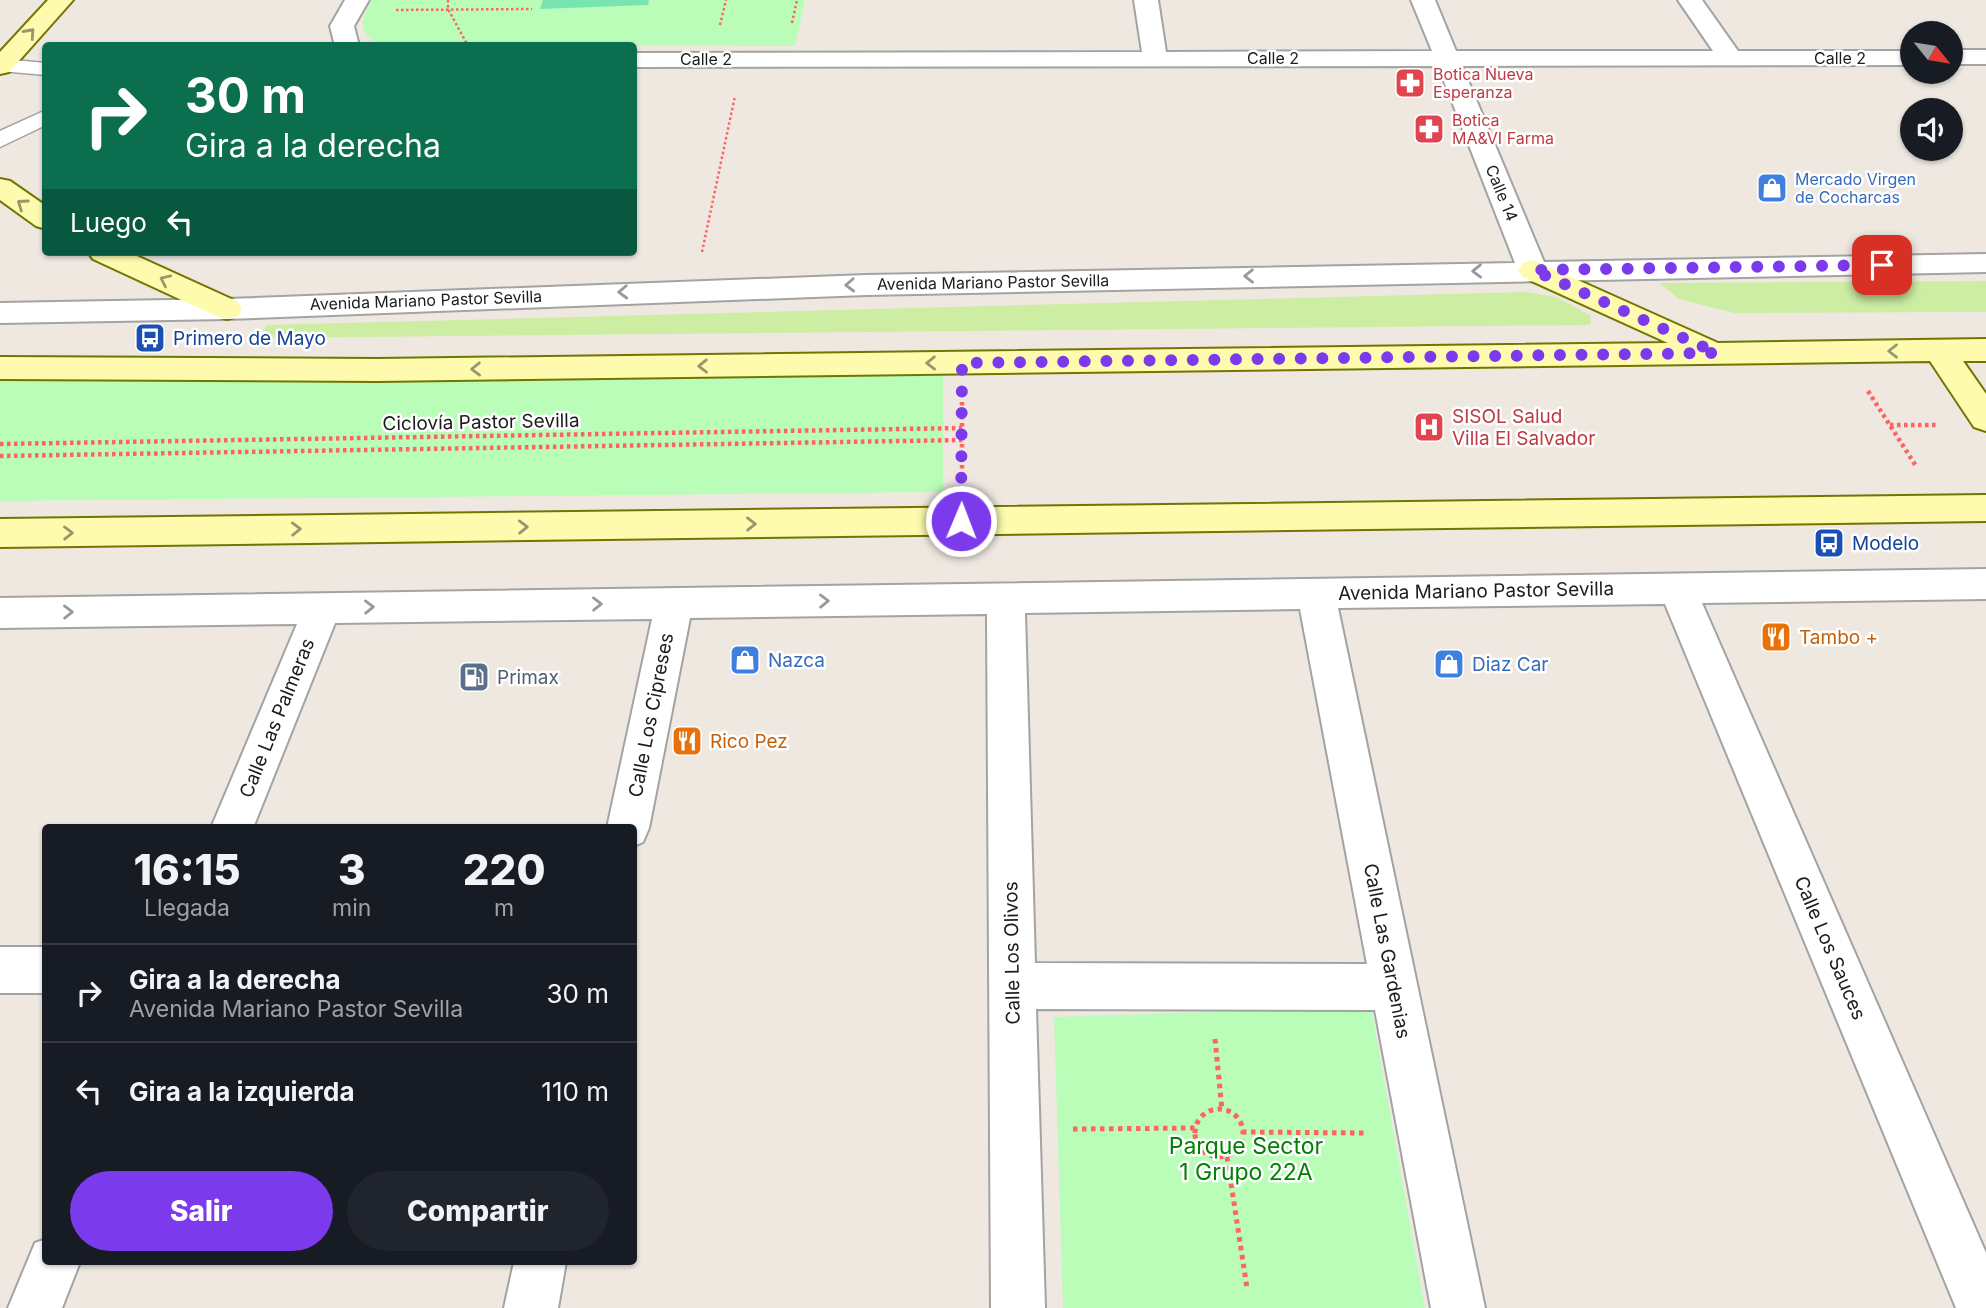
<!DOCTYPE html>
<html lang="es">
<meta charset="utf-8">
<style>
body{margin:0;font-family:Inter,sans-serif;background:#20242c;color:#f1f3f6;height:100vh;display:flex;flex-direction:column;font-size:26px;white-space:nowrap}
*{box-sizing:border-box;margin:0}
p{font-size:23px;color:#9ea1a6}
.icon{flex:none;width:38px;height:38px;fill:none;stroke:currentColor;stroke-width:2;stroke-linecap:round;stroke-linejoin:round}
.map{position:relative;flex:1;overflow:hidden}
.side{position:absolute;left:42px;top:824px;width:595px;height:441px;display:flex;flex-direction:column;background:#171b24;border-radius:7px;box-shadow:0 2px 5px #0004}
.side>*{flex:none}
.banner{position:absolute;left:42px;top:42px;width:595px;height:214px;border-radius:7px;box-shadow:0 2px 5px #0004;background:#0b6e4f;color:#fff;overflow:hidden}
.needle{width:46px;rotate:120deg}
.tools{position:absolute;left:1900px;top:21px;display:grid;gap:14px}
.tools a{display:grid;place-items:center;width:63px;height:63px;border-radius:50%;background:#171b24;box-shadow:0 2px 5px #0004;font-size:35px}
.pin{position:absolute;display:grid;place-items:center;width:60px;height:60px;color:#fff;margin:-30px;border-radius:14px;box-shadow:0 4px 10px #0006}
.me{position:absolute;width:77px;margin:-38px;rotate:1deg;stroke-linejoin:round;filter:drop-shadow(0 0 5px #0008)}
.turn{display:flex;align-items:center;gap:24px;height:147px;padding:0 28px;font-size:32px}
.turn .icon{width:91px;height:91px;stroke-width:2.5}
.turn b{display:block;font-size:49px;line-height:60px}
.then{display:flex;align-items:center;height:66px;padding:0 28px;background:#0003;gap:14px;font-size:26px}
.eta{display:flex;justify-content:space-evenly;align-items:center;height:119px;text-align:center}
.eta b{font-size:42px;font-weight:800;line-height:49px}
.button{display:flex;gap:14px;margin-top:auto;padding:14px 28px}
.button a{flex:1;height:80px;border-radius:42px;background:#7c3aed;color:#fff;font-size:28px;font-weight:800;line-height:80px;text-align:center}
.button a+a{background:#20242c;color:#f1f3f6}
ul{padding:0;list-style:none}
li{display:flex;align-items:center;gap:21px;height:98px;padding:0 28px;border-top:2px solid #363941}
li div{flex:1}
li b{display:block;font-size:26px}
li em{font-style:normal}
.map>svg:first-child{display:block}
</style>
<div class="map">
<svg width="1986" height="1308" viewBox="0 0 1986 1308">
<rect width="100%" height="100%" fill="#eee8e0"/>
<!-- grass -->
<path fill="#cdeda2" d="M1986 281V312L1734 313 1679 299 1659 283Z
M1526 292 1556 297 1590 315 1591 323 1589 325 260 338 267 325Z"/>
<!-- park -->
<path fill="#b9fdb9" d="M372 0H805L795 46 388 45C358 38 358 24 372 0Z
M943 375V492L0 501V379Z
M1371 1007 1425 1308H1063L1054 1017Z"/>
<!-- pitch -->
<path fill="#78e4b1" d="M543 0H649L648 5 540 9Z"/>
<g fill="none" stroke-linecap="round" stroke-linejoin="round">
<!-- lane casing -->
<g stroke="#a3a3a3" stroke-width="3">
<path id="lane" d="M1 59 46 63V75L0 71Z
M46 110V125L0 147V131Z"/>
</g>
<!-- street casing -->
<g stroke="#a3a3a3" stroke-width="4">
<path id="street" d="M345 0H369L354 26 359 46H335L330 26Z
M1134 0H1158L1166 52 1432 51 1411 0H1435L1456 51H1713L1678 0H1702L1738 51H1913V65L1462 66 1544 262 1986 254V272L866 295 227 319 0 323V303L227 299 866 275 1515 263 1438 66 634 67V53L1142 52Z
M1951 50H1986V64H1951Z
M1986 569V599L1702 603 1986 1253V1308H1956L1665 604 1338 608 1485 1308H1431L1375 1010 1036 1009 1045 1308H991L987 614 690 618 649 828 643 842 634 846V828H607L652 619 335 623 253 828H211L297 624 0 628V598ZM1300 609 1367 964 1035 963 1025 613Z
M0 947H46V993H0Z
M46 1239V1262H80L62 1308H8L35 1243Z
M514 1262H566L558 1308H504Z"/>
</g>
<!-- secondary casing -->
<g stroke="#727500" stroke-width="4">
<path id="secondary" d="M48 0H73L9 72 0 74V52Z
M0 179 10 181 46 206V229L36 226 0 200Z
M88 252H128L238 302 242 309 238 316 227 319 216 316 93 259Z
M1533 260 1718 343 1986 339V361H1963L1986 394V431L1974 427 1930 361 377 381 0 379V357L377 359 1668 343 1523 277 1518 270 1523 263Z
M1986 495V521L0 547V519Z"/>
</g>
<!-- path-far2 -->
<path stroke="#ff6460" stroke-width="2.5" stroke-dasharray="2.5 2.5" stroke-linecap="butt" d="M448 0V9L468 46
M396 10 532 9
M792 23 797 0
M720 25 726 0
M702 252 735 96"/>
<!-- path-far1 -->
<path stroke="#ff6460" stroke-width="4.5" stroke-dasharray="3.5 3.5" stroke-linecap="butt" d="M1868 391 1916 466
M962 402V477
M1890 425H1936
M0 444 962 428
M0 456 962 440"/>
<!-- path -->
<path stroke="#ff6460" stroke-width="5" stroke-dasharray="4.5 4.5" stroke-linecap="butt" d="M1215 1039 1222 1110
M1195 1133a24 24 0 1 1 48 0a24 24 0 1 1-48 0Z
M1073 1129 1196 1128
M1242 1132 1367 1133
M1227 1157 1247 1288"/>
<!-- lane -->
<use href="#lane" fill="#fff" fill-rule="evenodd"/>
<!-- street -->
<use href="#street" fill="#fff" fill-rule="evenodd"/>
<!-- secondary -->
<use href="#secondary" fill="#fefbaf" fill-rule="evenodd"/>
</g>
<!-- one-way arrows -->
<defs><path id="oneway-chevron" d="M-2-3.5L2.5 0L-2 3.5" fill="none" stroke-width="1.6" stroke-linecap="round" stroke-linejoin="round" transform="scale(1.75)"/></defs>
<g stroke="#98976d">
<use href="#oneway-chevron" transform="translate(30 33) rotate(-48)"/>
<use href="#oneway-chevron" transform="translate(22 204) rotate(-145)"/>
<use href="#oneway-chevron" transform="translate(165 280) rotate(-155)"/>
<use href="#oneway-chevron" transform="translate(1893 351) rotate(180)"/>
<use href="#oneway-chevron" transform="translate(931 363) rotate(179)"/>
<use href="#oneway-chevron" transform="translate(703 366) rotate(179)"/>
<use href="#oneway-chevron" transform="translate(476 369) rotate(179)"/>
<use href="#oneway-chevron" transform="translate(751 524) rotate(-1)"/>
<use href="#oneway-chevron" transform="translate(523 527) rotate(-1)"/>
<use href="#oneway-chevron" transform="translate(296 529) rotate(-1)"/>
<use href="#oneway-chevron" transform="translate(68 533) rotate(-1)"/>
</g>
<g stroke="#999">
<use href="#oneway-chevron" transform="translate(1477 271) rotate(179)"/>
<use href="#oneway-chevron" transform="translate(1249 276) rotate(179)"/>
<use href="#oneway-chevron" transform="translate(850 285) rotate(178)"/>
<use href="#oneway-chevron" transform="translate(623 292) rotate(178)"/>
<use href="#oneway-chevron" transform="translate(824 601) rotate(-1)"/>
<use href="#oneway-chevron" transform="translate(597 604) rotate(-1)"/>
<use href="#oneway-chevron" transform="translate(369 607) rotate(-1)"/>
<use href="#oneway-chevron" transform="translate(68 612) rotate(-1)"/>
</g>
<g fill="none" stroke-linecap="round" stroke-linejoin="round">
<!-- route -->
<path stroke="#7c3aed" stroke-width="12" stroke-dasharray="0 21.6" d="M961 521 962 363 1717 353 1533 270 1882 265"/>
</g>
<!-- icons -->
<defs>
<g id="pharmacy-square" transform="scale(1.575)"><rect x="-9" y="-9" width="18" height="18" rx="4" fill="#e0444e" stroke="#fff"/><path d="M-2-6h4v4h4v4h-4v4h-4v-4h-4v-4h4Z" fill="#fff"/></g>
<g id="shop-square" transform="scale(1.575)"><rect x="-9" y="-9" width="18" height="18" rx="4" fill="#3f7fe0" stroke="#fff"/><path d="M-5-2.5h2.3a2.7 3.5 0 0 1 5.4 0H5L5.5 6h-11ZM-1.5-2.5h3a1.5 2.3 0 0 0-3 0Z" fill="#fff"/></g>
<g id="bus-square" transform="scale(1.575)"><rect x="-9" y="-9" width="18" height="18" rx="4" fill="#1a4fb4" stroke="#fff"/><path d="M-5-6H5V4H4V6H2V4H-2V6H-4V4H-5ZM-3.5-4V0h7V-4ZM-3.5 1.2v1.5H-2V1.2ZM2 1.2v1.5H3.5V1.2Z" fill="#fff"/></g>
<g id="hospital-square" transform="scale(1.575)"><rect x="-9" y="-9" width="18" height="18" rx="4" fill="#e0444e" stroke="#fff"/><path d="M-5-5h3v3.5h4V-5h3V5h-3V1.5h-4V5h-3Z" fill="#fff"/></g>
<g id="restaurant-square" transform="scale(1.575)"><rect x="-9" y="-9" width="18" height="18" rx="4" fill="#e8710a" stroke="#fff"/><path d="M-5-6h1v4h1v-4h1v4h1v-4h1v5L-1.5 .5V6h-2V.5L-5-1ZM5-6V6H3V1.5H1.5Q1.5-4 5-6Z" fill="#fff"/></g>
<g id="fuel-square" transform="scale(1.575)"><rect x="-9" y="-9" width="18" height="18" rx="4" fill="#5c6f8a" stroke="#fff"/><path d="M-5.5-6h7V0h2V4h1.3V-2.5L3-4.5l.8-.8L6-3V5H2.5V1h-1V6h-7ZM-4.2-4.7v3.2H.2V-4.7Z" fill="#fff"/></g>
</defs>
<g fill-rule="evenodd">
<use href="#pharmacy-square" x="1410" y="83"/>
<use href="#pharmacy-square" x="1429" y="129"/>
<use href="#shop-square" x="1772" y="188"/>
<use href="#bus-square" x="150" y="338"/>
<use href="#hospital-square" x="1429" y="427"/>
<use href="#bus-square" x="1829" y="543"/>
<use href="#restaurant-square" x="1776" y="637"/>
<use href="#shop-square" x="745" y="660"/>
<use href="#shop-square" x="1449" y="664"/>
<use href="#fuel-square" x="474" y="677"/>
<use href="#restaurant-square" x="687" y="741"/>
</g>
<g text-anchor="middle" dominant-baseline="central" stroke-width="5" stroke-linejoin="round" paint-order="stroke">
<!-- far-street labels -->
<g font-size="16" fill="#1c1c1c" stroke="#fff">
<text x="1273" y="58">Calle 2</text>
<text x="1840" y="58">Calle 2</text>
<text x="706" y="59">Calle 2</text>
<text transform="translate(1502 193) rotate(68)">Calle 14</text>
<text transform="translate(993 282) rotate(-1)">Avenida Mariano Pastor Sevilla</text>
<text transform="translate(426 300) rotate(-2)">Avenida Mariano Pastor Sevilla</text>
</g>
<!-- far-health labels -->
<g font-size="16" fill="#be3a42" stroke="#fff" text-anchor="start">
<text x="1433" y="74">Botica Nueva<tspan x="1433" dy="18">Esperanza</tspan></text>
<text x="1452" y="120">Botica<tspan x="1452" dy="18">MA&amp;VI Farma</tspan></text>
</g>
<!-- far-shop labels -->
<g font-size="16" fill="#366cbe" stroke="#fff" text-anchor="start">
<text x="1795" y="179">Mercado Virgen<tspan x="1795" dy="18">de Cocharcas</tspan></text>
</g>
<!-- transit labels -->
<g font-size="19" fill="#164399" stroke="#fff" text-anchor="start">
<text x="173" y="338">Primero de Mayo</text>
<text x="1852" y="543">Modelo</text>
</g>
<!-- health labels -->
<g font-size="19" fill="#be3a42" stroke="#fff" text-anchor="start">
<text x="1452" y="416">SISOL Salud<tspan x="1452" dy="22">Villa El Salvador</tspan></text>
</g>
<!-- street labels -->
<g font-size="19" fill="#1c1c1c" stroke="#fff">
<text transform="translate(481 422) rotate(-1)">Ciclovía Pastor Sevilla</text>
<text transform="translate(1476 591) rotate(-1)">Avenida Mariano Pastor Sevilla</text>
<text transform="translate(651 715) rotate(-79)">Calle Los Cipreses</text>
<text transform="translate(277 718) rotate(-68)">Calle Las Palmeras</text>
<text transform="translate(1830 948) rotate(67)">Calle Los Sauces</text>
<text transform="translate(1387 951) rotate(79)">Calle Las Gardenias</text>
<text transform="translate(1012 953) rotate(-91)">Calle Los Olivos</text>
</g>
<!-- food labels -->
<g font-size="19" fill="#c56008" stroke="#fff" text-anchor="start">
<text x="1799" y="637">Tambo +</text>
<text x="710" y="741">Rico Pez</text>
</g>
<!-- shop labels -->
<g font-size="19" fill="#366cbe" stroke="#fff" text-anchor="start">
<text x="768" y="660">Nazca</text>
<text x="1472" y="664">Diaz Car</text>
</g>
<!-- service labels -->
<g font-size="19" fill="#4e5e75" stroke="#fff" text-anchor="start">
<text x="497" y="677">Primax</text>
</g>
<!-- near-park labels -->
<g font-size="23" fill="#048004" stroke="#fff">
<text x="1246" y="1146">Parque Sector<tspan x="1246" dy="26">1 Grupo 22A</tspan></text>
</g>
</g>
</svg>
<div class="tools">
<a><svg class="needle" viewBox="-14 -14 28 28"><path d="M0-13l5 13h-10z" fill="#e53935"/><path d="M0 13l5-13h-10z" fill="#9ea1a6"/></svg></a>
<a><svg class="icon" aria-label="sound" viewBox="0 0 24 24"><path d="M4 9h4l5-4v14l-5-4H4zM17 9q2 3 0 6"/></svg></a>
</div>
<div class="pin" style="left:1882px;top:265px;background:#d93025"><svg class="icon" aria-label="arrive" viewBox="0 0 24 24"><path d="M6 21V4h12l-3 4 3 4H6"/></svg></div>
<svg class="me" style="left:961px;top:521px" viewBox="-20 -20 40 40"><circle r="17" fill="#7c3aed" stroke="#fff" stroke-width="3"/><path d="M0-11L8 9 0 5-8 9z" fill="#fff"/></svg>
<div class="banner">
<div class="turn"><svg class="icon" aria-label="right" viewBox="0 0 24 24"><path d="M7 20v-9h11M14 6l5 5-5 5"/></svg><div><b>30 m</b>Gira a la derecha</div></div>
<div class="then">Luego<svg class="icon" aria-label="left" viewBox="0 0 24 24"><path d="M17 20v-9H6M10 6l-5 5 5 5"/></svg></div>
</div>
<section class="side">
<div class="eta">
<div><b>16:15</b><p>Llegada</p></div>
<div><b>3</b><p>min</p></div>
<div><b>220</b><p>m</p></div>
</div>
<ul>
<li><svg class="icon" aria-label="right" viewBox="0 0 24 24"><path d="M7 20v-9h11M14 6l5 5-5 5"/></svg><div><b>Gira a la derecha</b><p>Avenida Mariano Pastor Sevilla</p></div><em>30 m</em></li>
<li><svg class="icon" aria-label="left" viewBox="0 0 24 24"><path d="M17 20v-9H6M10 6l-5 5 5 5"/></svg><div><b>Gira a la izquierda</b></div><em>110 m</em></li>
</ul>
<div class="button"><a>Salir</a><a>Compartir</a></div>
</section>
</div>
